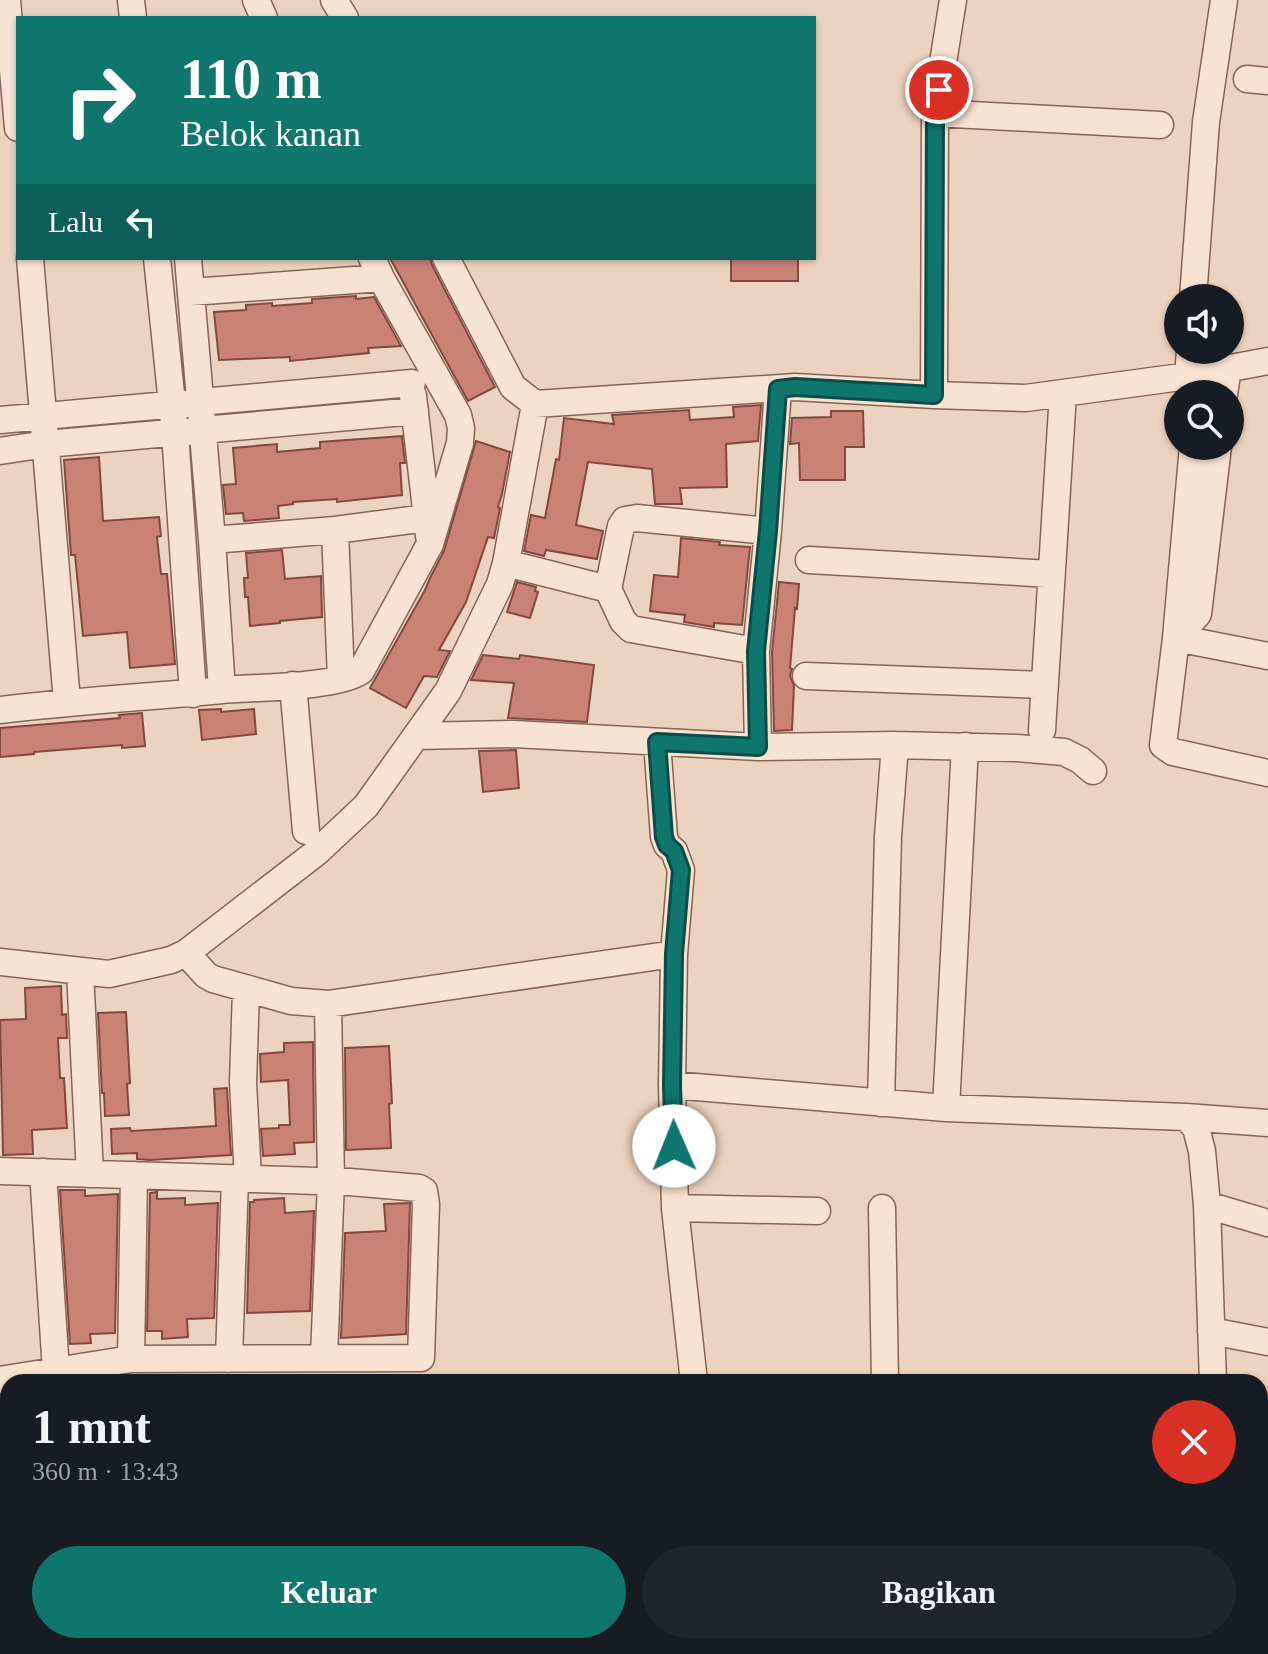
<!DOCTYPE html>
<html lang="id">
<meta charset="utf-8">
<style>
body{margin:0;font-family:Georgia,serif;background:#20242c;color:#f1f3f6;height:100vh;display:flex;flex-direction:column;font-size:30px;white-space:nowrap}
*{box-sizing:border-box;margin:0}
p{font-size:26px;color:#9ea1a6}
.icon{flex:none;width:44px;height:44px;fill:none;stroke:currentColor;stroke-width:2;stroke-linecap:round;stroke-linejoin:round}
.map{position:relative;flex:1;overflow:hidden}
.details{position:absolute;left:0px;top:1374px;width:1268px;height:280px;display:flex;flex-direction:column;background:#171b24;border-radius:24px 24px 0 0;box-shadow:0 2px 6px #0004}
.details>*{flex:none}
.guide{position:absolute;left:16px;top:16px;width:800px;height:244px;border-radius:0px;box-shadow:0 2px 6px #0004;background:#0f766e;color:#fff;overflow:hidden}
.buttons{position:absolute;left:1164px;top:284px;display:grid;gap:16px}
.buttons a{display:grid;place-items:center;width:80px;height:80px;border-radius:50%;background:#171b24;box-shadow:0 2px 6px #0004;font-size:40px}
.pin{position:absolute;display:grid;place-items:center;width:68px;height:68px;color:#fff;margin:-34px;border:4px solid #fff;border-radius:50%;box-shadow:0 2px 8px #0007}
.me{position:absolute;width:88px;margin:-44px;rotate:359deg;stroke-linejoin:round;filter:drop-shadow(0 0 6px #0008)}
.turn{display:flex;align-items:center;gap:28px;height:168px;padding:0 32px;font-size:36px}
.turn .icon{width:104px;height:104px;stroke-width:2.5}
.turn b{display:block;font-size:56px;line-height:68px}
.then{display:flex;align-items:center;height:76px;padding:0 32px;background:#0003;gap:16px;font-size:30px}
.round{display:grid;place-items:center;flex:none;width:84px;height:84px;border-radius:42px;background:#20242c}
.overview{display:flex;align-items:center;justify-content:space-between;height:136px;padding:0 32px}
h1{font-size:48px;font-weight:700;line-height:60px}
.cta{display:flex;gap:16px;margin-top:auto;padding:16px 32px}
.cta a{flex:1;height:92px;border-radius:48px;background:#0f766e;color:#fff;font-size:32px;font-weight:700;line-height:92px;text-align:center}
.cta a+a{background:#20242c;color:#f1f3f6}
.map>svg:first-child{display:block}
</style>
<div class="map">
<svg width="1268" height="1654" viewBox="0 0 1268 1654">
<rect width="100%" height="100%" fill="#ecd3bf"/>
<!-- building -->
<path fill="#ca8276" stroke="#83483f" stroke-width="2" d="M390 258H430L432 265 495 387 468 401Z
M731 258H798V281H731Z
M356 296V299L374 297 401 346 368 348 369 353 290 361V357L219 360 214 312 246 310V305L272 303V306L312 303V299Z
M761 405 758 441 726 444 727 487 680 488 682 504H655L652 469 588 462 576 525 603 531 597 559 546 550 544 556 524 551 531 515 545 518 556 459 559 460 564 418 614 424 612 415 689 410 690 420 734 417 733 407Z
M831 411H863L864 447H845V480H800L799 443 790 444 792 418 831 417Z
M402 436 405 463H400L402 495 337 502V499L293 502V504L278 506 279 518 244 521 243 513 226 514 223 485 236 484 233 448 277 444V452L320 448V442Z
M476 441 510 452 502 494 498 507 500 508 494 538 488 537 466 602 439 650 450 651 437 677 424 676 406 708 370 688 425 590 430 578 444 551Z
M99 457 103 521 159 517 161 536 157 537 161 574H167L175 664 130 668 127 632 83 636 75 555H71L64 460Z
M681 538 720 542 719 545 750 547 742 625 714 623V627L684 622 685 615 650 611 654 575 678 577Z
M282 550 285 579 321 576 322 617 280 621V623L250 626 248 597H245L244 578H248L246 553Z
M517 582 536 587 535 591 538 592 530 618 507 612Z
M779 582 799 584 797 609 795 608 790 668 792 669 790 676 794 686 792 730 774 731 772 652Z
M483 655 519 659 520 655 594 665 587 722 508 718 514 683 471 680Z
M221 709V712L254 709 256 734 202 740 199 710Z
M142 713 145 746 122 748V745L34 752V754L0 757V728L120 718 119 715Z
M516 750 519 788 483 792 479 751Z
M61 986 62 1015 66 1014 67 1038H58L60 1078H64L67 1128 32 1130 33 1154 3 1155 0 1020 26 1019 25 988Z
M126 1012 130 1083 127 1084 129 1115 105 1116 104 1093H102L98 1013Z
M313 1042 314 1142 294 1143 295 1154 263 1156 261 1129 279 1128V1125H290L288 1080 261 1082 260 1054 284 1052V1043Z
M389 1046 392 1103 389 1104 391 1148 346 1150 345 1048Z
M227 1088 231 1155 150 1160 137 1159V1153L112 1154 111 1129 130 1128 131 1131 216 1126 214 1089Z
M60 1190H85V1196L118 1194 115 1333 90 1334 91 1343 70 1344Z
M157 1192V1199L185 1198V1205L218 1203 214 1318 187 1319 188 1337 162 1339V1331H147L150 1193Z
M284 1198 285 1213 314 1211 310 1311 247 1313 250 1202H254V1200Z
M410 1203 406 1334 341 1338 345 1233 386 1231 384 1204Z"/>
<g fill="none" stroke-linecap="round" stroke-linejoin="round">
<!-- lane casing -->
<g stroke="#856458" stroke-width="15">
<path id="lane" d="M470 1654V1646"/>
</g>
<!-- street casing -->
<g stroke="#856458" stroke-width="29">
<path id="street" d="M7 0 18 128
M131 0 133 18
M256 0 264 18
M334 0 345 18
M1247 79 1268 81
M935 113 1160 125
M30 258 67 702
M157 258 175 433 193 694
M188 258 212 540 222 690
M446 258 513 387 535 404 795 387 934 395 1026 398 1188 376 1268 361
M191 292 381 278
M1193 298 1206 122 1224 0
M1188 376 1190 350
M1224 394 1228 369
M934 395 935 113 953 0
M413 396 429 536
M0 420 412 383
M1193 446 1176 638 1198 614 1218 446
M0 451 46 444 415 411
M335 530 341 679
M212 540 335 530 426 518
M809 560 1051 574
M506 563 608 589
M756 651 631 629 623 621 608 589 621 526 625 520 637 518 768 531
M1268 656 1176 638 1163 745 1173 752 1268 773
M806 676 1045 685
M293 685 306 831
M0 710C74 701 148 697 222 690 254 687 337 688 361 671L430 544 460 443 461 428 458 415 381 278 372 258
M1042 730 1063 393
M416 736 514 734 758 747 895 745 1017 748 1064 752 1080 760 1093 771
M657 742 664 837 667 845 674 851 681 870 674 954 672 1085 675 1208 694 1382
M758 747 756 651 768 531 778 389
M186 953 206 975 213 979 291 1001 328 1004 674 954
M0 962 109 974 171 960 186 953 317 852 366 806 448 691 500 584 506 563 535 404
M80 971 90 1174
M246 989 243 1082 248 1179
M672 1085 946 1108 1186 1117 1196 1128 1202 1151 1207 1205 1213 1382
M881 1103 888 836 895 745
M946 1108 965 746
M1186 1117 1268 1123
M0 1171 350 1182 419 1188 424 1191 426 1204 421 1358 131 1359 0 1380
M43 1172 56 1371
M1207 1205 1268 1223
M675 1208 817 1211
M882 1208 885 1382
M1211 1331 1268 1342
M324 1358 331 1181 328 1004
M131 1359 134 1175
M229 1359 235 1178
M0 1467 8 1492
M1260 1555 1268 1556
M1006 1654V1646
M1220 1654 1221 1646
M1241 1654 1242 1646"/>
</g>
<!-- lane -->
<use href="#lane" stroke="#f8e2d2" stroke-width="12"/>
<!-- street -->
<use href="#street" stroke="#f8e2d2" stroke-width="26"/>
</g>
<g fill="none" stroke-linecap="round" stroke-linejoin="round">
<!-- route casing -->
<g stroke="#0a4d48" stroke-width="20">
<path id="route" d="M674 1146 672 1085 674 954 681 870 674 851 667 845 664 837 657 742 758 747 756 651 768 531 778 389 795 387 934 395 935 113 939 90"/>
</g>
<!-- route -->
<use href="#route" stroke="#0f766e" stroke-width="14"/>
</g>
</svg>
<div class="buttons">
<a><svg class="icon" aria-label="sound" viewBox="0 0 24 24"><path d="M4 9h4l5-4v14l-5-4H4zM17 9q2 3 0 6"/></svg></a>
<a><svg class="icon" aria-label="search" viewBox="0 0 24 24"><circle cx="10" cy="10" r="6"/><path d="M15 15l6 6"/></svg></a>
</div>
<div class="pin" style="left:939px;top:90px;background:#d93025"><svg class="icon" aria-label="arrive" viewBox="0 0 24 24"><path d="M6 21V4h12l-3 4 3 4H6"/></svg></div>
<svg class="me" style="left:674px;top:1146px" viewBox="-20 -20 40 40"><circle r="19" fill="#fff"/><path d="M0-13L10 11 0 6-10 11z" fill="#0f766e"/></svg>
<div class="guide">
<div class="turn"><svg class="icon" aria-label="right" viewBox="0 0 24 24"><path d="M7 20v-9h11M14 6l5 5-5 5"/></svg><div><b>110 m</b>Belok kanan</div></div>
<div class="then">Lalu<svg class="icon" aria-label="left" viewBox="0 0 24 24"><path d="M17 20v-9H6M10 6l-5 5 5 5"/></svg></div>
</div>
<section class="details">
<div class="overview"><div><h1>1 mnt</h1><p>360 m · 13:43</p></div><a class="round" style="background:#d93025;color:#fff"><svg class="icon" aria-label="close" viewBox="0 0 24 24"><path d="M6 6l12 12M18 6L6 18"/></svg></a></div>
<div class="cta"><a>Keluar</a><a>Bagikan</a></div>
</section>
</div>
